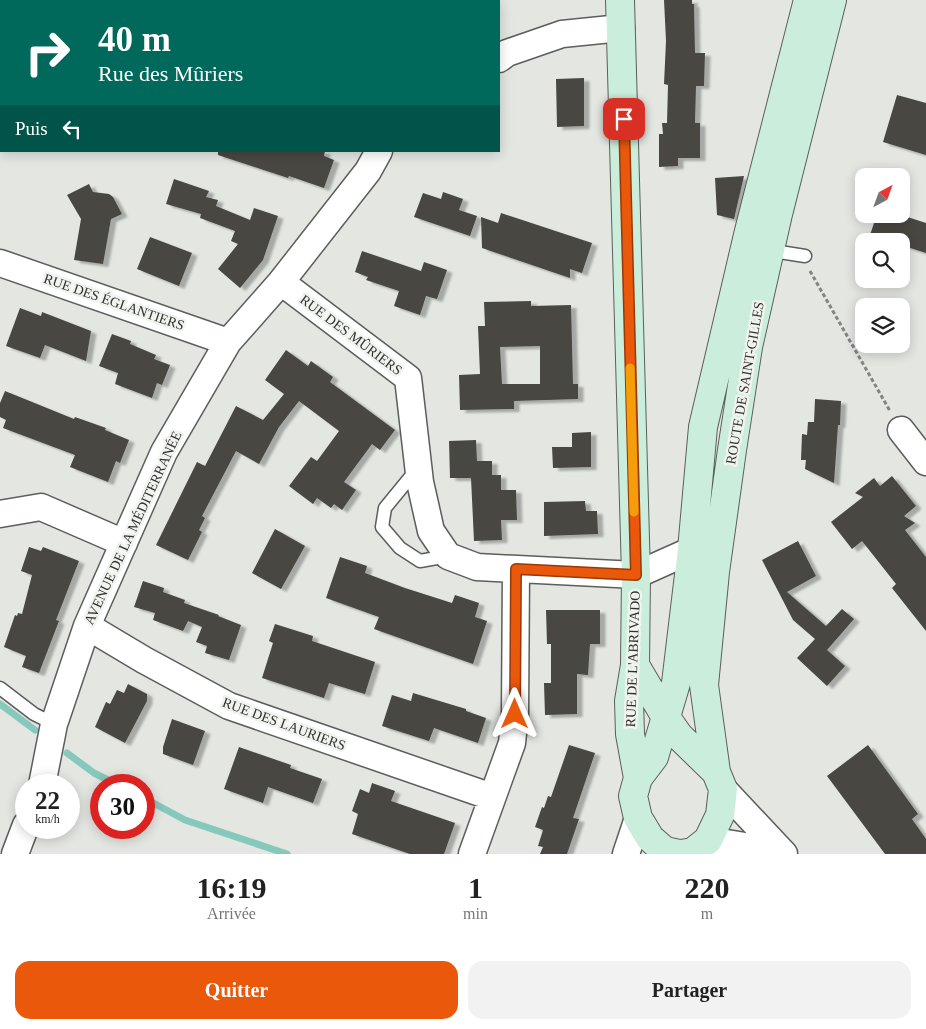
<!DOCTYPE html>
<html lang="fr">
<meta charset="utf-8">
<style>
body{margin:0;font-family:Georgia,serif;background:#f2f2f2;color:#222;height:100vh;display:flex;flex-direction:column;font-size:19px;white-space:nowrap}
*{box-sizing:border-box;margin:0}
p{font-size:16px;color:#767676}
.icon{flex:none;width:28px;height:28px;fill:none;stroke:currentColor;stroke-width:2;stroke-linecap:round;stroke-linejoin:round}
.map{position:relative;height:854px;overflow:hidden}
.sheet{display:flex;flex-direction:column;background:#fff;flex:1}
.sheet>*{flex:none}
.banner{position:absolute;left:0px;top:0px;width:500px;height:152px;box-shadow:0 2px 12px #0003;background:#00695c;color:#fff;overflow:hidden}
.needle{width:32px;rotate:41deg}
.fabs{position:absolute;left:855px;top:168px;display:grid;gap:10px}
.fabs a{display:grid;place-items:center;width:55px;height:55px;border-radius:10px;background:#fff;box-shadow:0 2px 12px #0003;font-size:25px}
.speed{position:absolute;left:15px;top:774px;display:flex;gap:10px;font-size:25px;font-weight:700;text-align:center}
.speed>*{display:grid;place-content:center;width:65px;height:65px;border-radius:50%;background:#fff;box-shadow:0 2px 12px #0003;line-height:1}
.speed small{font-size:12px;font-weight:400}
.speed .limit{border:8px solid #d22;background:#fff;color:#111}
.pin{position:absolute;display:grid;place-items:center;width:42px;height:42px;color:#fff;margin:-21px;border-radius:10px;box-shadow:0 2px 8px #0006}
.me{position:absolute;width:55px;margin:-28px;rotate:0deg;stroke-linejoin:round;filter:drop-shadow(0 0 4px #0008)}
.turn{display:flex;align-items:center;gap:18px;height:105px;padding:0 15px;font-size:22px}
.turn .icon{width:65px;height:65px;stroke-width:2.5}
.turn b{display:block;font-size:35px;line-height:42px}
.then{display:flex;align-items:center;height:48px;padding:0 15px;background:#0003;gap:10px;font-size:19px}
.eta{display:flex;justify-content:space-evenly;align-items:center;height:85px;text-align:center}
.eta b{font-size:30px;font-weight:700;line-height:35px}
.action{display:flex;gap:10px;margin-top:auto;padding:10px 15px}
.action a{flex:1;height:58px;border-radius:15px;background:#ea580c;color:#fff;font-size:20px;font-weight:700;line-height:58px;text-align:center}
.action a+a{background:#f2f2f2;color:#222}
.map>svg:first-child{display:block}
</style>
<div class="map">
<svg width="926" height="854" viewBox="0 0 926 854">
<defs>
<filter id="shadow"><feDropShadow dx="5.5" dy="3" stdDeviation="1" flood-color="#0004"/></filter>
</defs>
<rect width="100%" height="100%" fill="#e3e6e1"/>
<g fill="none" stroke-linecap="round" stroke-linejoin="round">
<!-- stream -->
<path stroke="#86c8bc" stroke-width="7" d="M0 704 35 730
M67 753 94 773 118 785
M144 798 185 820 287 854"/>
</g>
<!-- building -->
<path fill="#484743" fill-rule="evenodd" filter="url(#shadow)" d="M664 0H692V4H694L695 53H705L704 86H696L695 123H700V158H678V166L659 167V134H663L662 123H667L668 85 664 84 666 41Z
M584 78V126L557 127 556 79Z
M897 95 926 103V155L883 142Z
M218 151H325L324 156 334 160 324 188 289 176 288 178 218 155Z
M744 176 734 219 717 215 715 178Z
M174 179 209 191 206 197 218 200 216 206 250 220 254 208 278 216 263 260 240 288 218 269 238 244 231 241 235 231 200 218 201 214 166 204Z
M89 184 93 192 109 194 113 197 122 214 111 219 103 264 74 260 81 219 67 195Z
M443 192 463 199 459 210 477 216 470 236 414 217 423 193 441 199Z
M501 213 592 243 582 273 570 269V278L482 248 481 217 498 223Z
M877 214H898L926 223V253L901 245V241H889L870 235Z
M150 237 192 253 179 286 137 269Z
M362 251 421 271 424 262 447 270 437 299 426 296 420 315 394 306 399 291 366 280 368 277 355 272Z
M531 301V306L571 305 573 384H578V399L514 401V409L460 410 459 375 480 374 478 326H485L484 302ZM540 346V384H502L500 347Z
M20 308 41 316 42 312 91 331 86 361 45 345 40 358 6 346Z
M112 334 131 341 130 344 156 355 154 359 170 365 162 385 157 383 152 398 115 384 118 373 99 366Z
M286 350 308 366 311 361 333 377 330 382 395 430 380 450 372 444 344 482 356 490 342 510 334 504 331 508 317 498 313 504 289 486 311 457 317 461 339 431 299 401 279 427 259 464 236 451 202 516 205 518 199 530 202 532 188 560 156 545 197 462 205 466 236 406 263 420 284 394 265 380Z
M5 391 74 419 75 417 106 428 105 430 129 440 120 463 116 461 108 482 70 467 75 455 3 428 6 420 0 417V403Z
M815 399 841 401 840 425H838L834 483 805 469 806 460H801L802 434 807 435 808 422H814Z
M591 432V467L553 468 552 447H572V433Z
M476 440 477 461H492V475H501V490H516L517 520H501L502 540 474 541 471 478H450L449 441Z
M892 476 916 506 904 516 915 523 905 530 926 557V631L892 588 896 584 862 541 852 549 831 522 863 497 855 493 874 478 880 486Z
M585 501 586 511H597L598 534 544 536V502Z
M275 529 305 546 281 589 252 573Z
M798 541 816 576 787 592 826 626 842 609 854 619 827 650 845 666 827 686 797 658 815 639 793 620 762 560Z
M29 547 41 551 43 547 79 561 56 620 59 621 39 673 22 667 26 656 4 647 15 615 17 616 18 613 22 614 32 575 21 571Z
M340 557 367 566 365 573 405 588 452 603 455 595 479 603 475 617 487 621 473 664 374 629 379 617 326 598Z
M143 581 164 588 163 592 185 600 184 603 219 615 218 616 241 625 229 660 205 653 207 646 196 642 202 627 188 621 183 631 153 620 155 613 134 607Z
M546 610H600V644H590L588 675 577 674V714L545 715 544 683H551V644H547Z
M275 624 313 636 312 641 375 662 365 694 329 683 324 698 262 678 273 643 269 641Z
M128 684 147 694V701L125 743 95 727 106 702 110 704 117 690 124 693Z
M413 693 466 709V711L486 718 478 743 434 728 429 741 382 726 392 695 411 701Z
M172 719 205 731 193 765 163 754V747Z
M569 745 595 753 573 818 579 819 567 854H540L543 847 538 846 543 830 535 827 542 807 544 808 548 796 551 797Z
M868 745 918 814 912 819 926 839V854H885L827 776Z
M239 747 291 765 290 768 322 779 313 803 268 787 263 803 224 789Z
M372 783 395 791 391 801 455 823 444 854H410L352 834 358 814 352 811 360 789 369 793Z"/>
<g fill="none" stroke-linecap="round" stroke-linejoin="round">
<!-- lane casing -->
<g stroke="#5c5e5a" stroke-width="15">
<path id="lane" d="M767 250 805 256
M417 469 385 508 382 527 400 548 420 561 448 556
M0 688 34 714 54 724"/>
</g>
<!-- street casing -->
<g stroke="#5c5e5a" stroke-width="29">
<path id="street" d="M74 0 77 1
M499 59 507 53 562 34 621 28
M0 263 228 342
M281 282 408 378 420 482 431 531 448 556 477 567 636 575 692 550
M901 430 926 462
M0 514 41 507 124 543
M87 626 144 660 229 706 492 797
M42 785 54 724 87 626 164 452 228 342 281 282 368 171 379 151
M723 789 784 854
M708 840 745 846 774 854
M15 854 26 825
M472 854 512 743 515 714 516 569
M626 854 638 818"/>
</g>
<!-- secondary casing -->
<g stroke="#5c5e5a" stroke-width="30">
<path id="secondary" d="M620 0 636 575 635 665 629 701 630 734 638 778
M635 665 665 716 679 736 716 772 723 789 720 815 708 840 693 852 681 854
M716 772 704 685 715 572 732 450 748 347 778 214 832 0
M679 854 665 851 650 838 638 818 633 796 638 778 654 757 676 683 692 550 703 427 749 231 808 0"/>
</g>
<!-- path -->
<path stroke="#838582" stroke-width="3" stroke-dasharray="4 2.5" stroke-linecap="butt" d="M810 271 890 411"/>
<!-- lane -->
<use href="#lane" stroke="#fff" stroke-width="12"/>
<!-- street -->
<use href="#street" stroke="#fff" stroke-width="26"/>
<!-- secondary -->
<use href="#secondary" stroke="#caeedb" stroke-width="28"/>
</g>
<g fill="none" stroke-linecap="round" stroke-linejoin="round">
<!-- route casing -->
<g stroke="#983908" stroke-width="12">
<path id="route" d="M515 714 516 569 636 575 624 119"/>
</g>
<!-- route -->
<use href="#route" stroke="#ea580c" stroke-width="9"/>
<!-- slow -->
<path stroke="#f59e0b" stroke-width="9" d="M630 368 634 512"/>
</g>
<g text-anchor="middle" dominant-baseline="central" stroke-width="5" stroke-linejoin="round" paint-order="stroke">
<!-- street labels -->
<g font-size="14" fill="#313230" stroke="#f0f3ee">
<text transform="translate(114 302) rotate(19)">RUE DES ÉGLANTIERS</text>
<text transform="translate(351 335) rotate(37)">RUE DES MÛRIERS</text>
<text transform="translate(745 383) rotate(-80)">ROUTE DE SAINT-GILLES</text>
<text transform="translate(133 528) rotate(-65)">AVENUE DE LA MÉDITERRANÉE</text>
<text transform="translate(633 659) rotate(-88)">RUE DE L'ABRIVADO</text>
<text transform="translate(284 724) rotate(20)">RUE DES LAURIERS</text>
</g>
</g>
</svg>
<div class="fabs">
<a><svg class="needle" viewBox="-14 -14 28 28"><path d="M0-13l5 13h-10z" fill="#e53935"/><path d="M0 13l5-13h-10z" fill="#767676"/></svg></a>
<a><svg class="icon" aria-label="search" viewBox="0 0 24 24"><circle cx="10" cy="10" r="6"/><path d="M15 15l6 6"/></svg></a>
<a><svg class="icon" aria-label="layers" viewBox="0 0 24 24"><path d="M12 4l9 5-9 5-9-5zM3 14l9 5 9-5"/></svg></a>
</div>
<div class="speed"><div>22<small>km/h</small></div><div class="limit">30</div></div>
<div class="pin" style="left:624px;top:119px;background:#d93025"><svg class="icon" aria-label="arrive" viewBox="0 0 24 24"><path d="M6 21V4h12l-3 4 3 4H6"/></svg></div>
<svg class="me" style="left:515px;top:714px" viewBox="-20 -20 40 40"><path d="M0-17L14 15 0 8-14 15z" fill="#ea580c" stroke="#fff" stroke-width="4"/></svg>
<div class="banner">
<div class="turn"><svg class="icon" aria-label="right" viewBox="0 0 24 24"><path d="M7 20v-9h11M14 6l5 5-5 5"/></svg><div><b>40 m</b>Rue des Mûriers</div></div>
<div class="then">Puis<svg class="icon" aria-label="left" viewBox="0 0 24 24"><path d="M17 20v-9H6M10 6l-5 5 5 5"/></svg></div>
</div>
</div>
<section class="sheet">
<div class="eta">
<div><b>16:19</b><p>Arrivée</p></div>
<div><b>1</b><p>min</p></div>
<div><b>220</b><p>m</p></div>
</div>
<div class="action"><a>Quitter</a><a>Partager</a></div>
</section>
